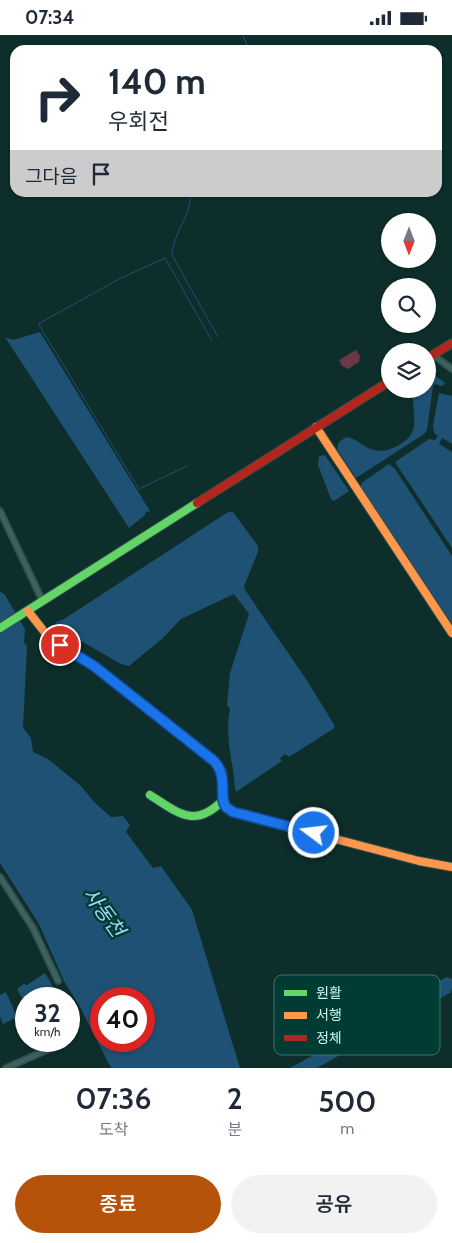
<!DOCTYPE html>
<html lang="ko">
<meta charset="utf-8">
<style>
body{margin:0;font-family:Cabin,"Noto Sans KR",sans-serif;background:#f2f2f3;color:#1f2937;height:100vh;display:flex;flex-direction:column;font-size:19px;white-space:nowrap}
*{box-sizing:border-box;margin:0}
p{font-size:16px;color:#747a83}
.icon{flex:none;width:28px;height:28px;fill:none;stroke:currentColor;stroke-width:2;stroke-linecap:round;stroke-linejoin:round}
.map{position:relative;height:1033px;overflow:hidden}
.sheet{display:flex;flex-direction:column;background:#fff;flex:1}
.sheet>*{flex:none}
.banner{position:absolute;left:10px;top:10px;width:432px;height:152px;border-radius:15px;box-shadow:0 1px 4px #0004;background:#fff;color:#1f2937;overflow:hidden}
.needle{width:32px;rotate:180deg}
.tools{position:absolute;left:381px;top:178px;display:grid;gap:10px}
.tools a{display:grid;place-items:center;width:55px;height:55px;border-radius:50%;background:#fff;box-shadow:0 1px 4px #0004;font-size:25px}
.speed{position:absolute;left:15px;top:952px;display:flex;gap:10px;font-size:25px;font-weight:700;text-align:center}
.speed>*{display:grid;place-content:center;width:65px;height:65px;border-radius:50%;background:#fff;box-shadow:0 1px 4px #0004;line-height:1}
.speed small{font-size:12px;font-weight:400}
.speed .limit{border:8px solid #d22;background:#fff;color:#111}
.pin{position:absolute;display:grid;place-items:center;width:42px;height:42px;color:#fff;margin:-21px;border:2px solid #fff;border-radius:50%;box-shadow:0 1px 5px #0007}
.me{position:absolute;width:55px;margin:-28px;rotate:285deg;stroke-linejoin:round;filter:drop-shadow(0 0 4px #0008)}
.turn{display:flex;align-items:center;gap:18px;height:105px;padding:0 15px;font-size:22px}
.turn .icon{width:65px;height:65px;stroke-width:2.5}
.turn b{display:block;font-size:35px;line-height:42px}
.then{display:flex;align-items:center;height:48px;padding:0 15px;background:#0003;gap:10px;font-size:19px}
.eta{display:flex;justify-content:space-evenly;align-items:center;height:85px;text-align:center}
.eta b{font-size:30px;font-weight:600;line-height:35px}
.cta{display:flex;gap:10px;margin-top:auto;padding:10px 15px}
.cta a{flex:1;height:58px;border-radius:30px;background:#b45309;color:#fff;font-size:20px;font-weight:600;line-height:58px;text-align:center}
.cta a+a{background:#f2f2f3;color:#1f2937}
.status{display:flex;justify-content:space-between;align-items:center;height:35px;padding:0 25px;background:#fff;direction:ltr}
.status svg{height:14px;fill:currentColor}
.map>svg:first-child{display:block}
</style>
<div class="status"><b>07:34</b><svg viewBox="0 0 49 12"><path d="M0 12V9h3v3zM5 12V6h3v6zM10 12V3h3v9zM15 12V0h3v12zM26 1h20v11H26zM47 4h2v5h-2z"/></svg></div>
<div class="map">
<svg width="452" height="1033" viewBox="0 0 452 1033">
<rect width="100%" height="100%" fill="#0d2e2a"/>
<!-- green -->
<path fill="#6a3847" d="M356 315 360 321 359 327 348 334 342 331 339 325Z"/>
<!-- water -->
<path fill="#1e5174" fill-rule="evenodd" d="M40 297 150 476 146 477 145 480 129 493 5 302 13 305Z
M432 341H436L445 348 442 351 435 349 433 351 427 395 424 399 356 443 338 416 337 412 339 407 346 402C357 403 363 413 374 415 383 417 390 415 399 410 425 396 409 375 414 354H428V342Z
M439 358 452 361V409L442 403 439 409 452 417V513L395 427 429 404 435 405 438 401 434 398 433 390Z
M325 420 349 456 334 466 331 464 318 430 319 421Z
M389 429 395 434 452 521V590L361 454V449L364 446Z
M228 477H233L258 511V517L244 551 245 555 306 644 335 691 333 694 289 722 285 719 280 723 282 726 236 757C234 749 234 742 233 734 229 714 226 692 230 674L227 670 230 638 249 579 234 559 181 584 163 603 129 631 121 629 55 591 56 587 64 584Z
M0 556 5 560 25 594 24 608 27 611 23 693 31 703 33 717 48 724 81 751 94 767 111 782 123 781 130 790 126 797 153 833 161 831 192 875 240 1033H111L80 972 64 946 39 889 0 828ZM101 964H144V1006H101Z
M45 938 52 950V961L50 964H26V971L17 954 24 949 27 950Z
M446 942 452 944V954L450 958 317 1033H290L375 986Z
M6 957 17 982 3 989 0 982V960Z"/>
<g fill="none" stroke-linecap="round" stroke-linejoin="round">
<!-- stream -->
<path stroke="#1e5174" stroke-width="1" d="M243 0 249 15
M191 158C191 182 172 200 172 220L218 302
M187 431 139 454 39 290 40 288 121 243 165 223 212 306"/>
<!-- street casing -->
<g stroke="#324c48" stroke-width="8">
<path id="street" d="M433 320 452 334
M0 476 43 567
M0 842 33 893 58 946
M6 1033 65 1007"/>
</g>
<!-- fast casing -->
<g stroke="#324c48" stroke-width="10">
<path id="fast" d="M0 593 197 468
M150 760C179 779 196 794 224 764L222 737 215 726 181 700"/>
</g>
<!-- slow casing -->
<g stroke="#324c48" stroke-width="10">
<path id="slow" d="M316 392 452 598
M28 576 50 604 94 631 181 700
M224 764 226 772 233 777 419 826 452 832"/>
</g>
<!-- jam casing -->
<g stroke="#324c48" stroke-width="10">
<path id="jam" d="M428 323 452 308
M197 468 390 346"/>
</g>
<!-- street -->
<use href="#street" stroke="#3b625e" stroke-width="5"/>
<!-- fast -->
<use href="#fast" stroke="#63d668" stroke-width="8"/>
<!-- slow -->
<use href="#slow" stroke="#ff974d" stroke-width="8"/>
<!-- jam -->
<use href="#jam" stroke="#b3261e" stroke-width="8"/>
</g>
<g fill="none" stroke-linecap="round" stroke-linejoin="round">
<!-- route casing -->
<g stroke="#114b97" stroke-width="12">
<path id="route" d="M60 610 94 631 214 726C229 742 218 762 226 772 228 774 231 775 233 777L314 798"/>
</g>
<!-- route -->
<use href="#route" stroke="#1a73e8" stroke-width="9"/>
</g>
<g text-anchor="middle" dominant-baseline="central" stroke-width="5" stroke-linejoin="round" paint-order="stroke">
<!-- water labels -->
<g font-size="20" font-style="italic" fill="#a9d4f8" stroke="#003b34">
<text transform="translate(104 877) rotate(54)">사동천</text>
</g>
</g>
<!-- legend -->
<rect x="274" y="940" width="166" height="80" rx="8" fill="#003b34" stroke="#3d746d" stroke-width="1"/>
<rect x="284" y="955" width="23" height="6" fill="#63d668"/>
<rect x="284" y="977" width="23" height="7" fill="#ff974d"/>
<rect x="284" y="1000" width="23" height="6" fill="#b3261e"/>
<g font-size="14" fill="#ccfaf2">
<text x="316" y="963">원활</text>
<text x="316" y="985">서행</text>
<text x="316" y="1008">정체</text>
</g>
</svg>
<div class="tools">
<a><svg class="needle" viewBox="-14 -14 28 28"><path d="M0-13l5 13h-10z" fill="#e53935"/><path d="M0 13l5-13h-10z" fill="#747a83"/></svg></a>
<a><svg class="icon" aria-label="search" viewBox="0 0 24 24"><circle cx="10" cy="10" r="6"/><path d="M15 15l6 6"/></svg></a>
<a><svg class="icon" aria-label="layers" viewBox="0 0 24 24"><path d="M12 4l9 5-9 5-9-5zM3 14l9 5 9-5"/></svg></a>
</div>
<div class="speed"><div>32<small>km/h</small></div><div class="limit">40</div></div>
<div class="pin" style="left:60px;top:610px;background:#d93025"><svg class="icon" aria-label="arrive" viewBox="0 0 24 24"><path d="M6 21V4h12l-3 4 3 4H6"/></svg></div>
<svg class="me" style="left:314px;top:798px" viewBox="-20 -20 40 40"><circle r="17" fill="#1a73e8" stroke="#fff" stroke-width="3"/><path d="M0-11L8 9 0 5-8 9z" fill="#fff"/></svg>
<div class="banner">
<div class="turn"><svg class="icon" aria-label="right" viewBox="0 0 24 24"><path d="M7 20v-9h11M14 6l5 5-5 5"/></svg><div><b>140 m</b>우회전</div></div>
<div class="then">그다음<svg class="icon" aria-label="arrive" viewBox="0 0 24 24"><path d="M6 21V4h12l-3 4 3 4H6"/></svg></div>
</div>
</div>
<section class="sheet">
<div class="eta">
<div><b>07:36</b><p>도착</p></div>
<div><b>2</b><p>분</p></div>
<div><b>500</b><p>m</p></div>
</div>
<div class="cta"><a>종료</a><a>공유</a></div>
</section>
